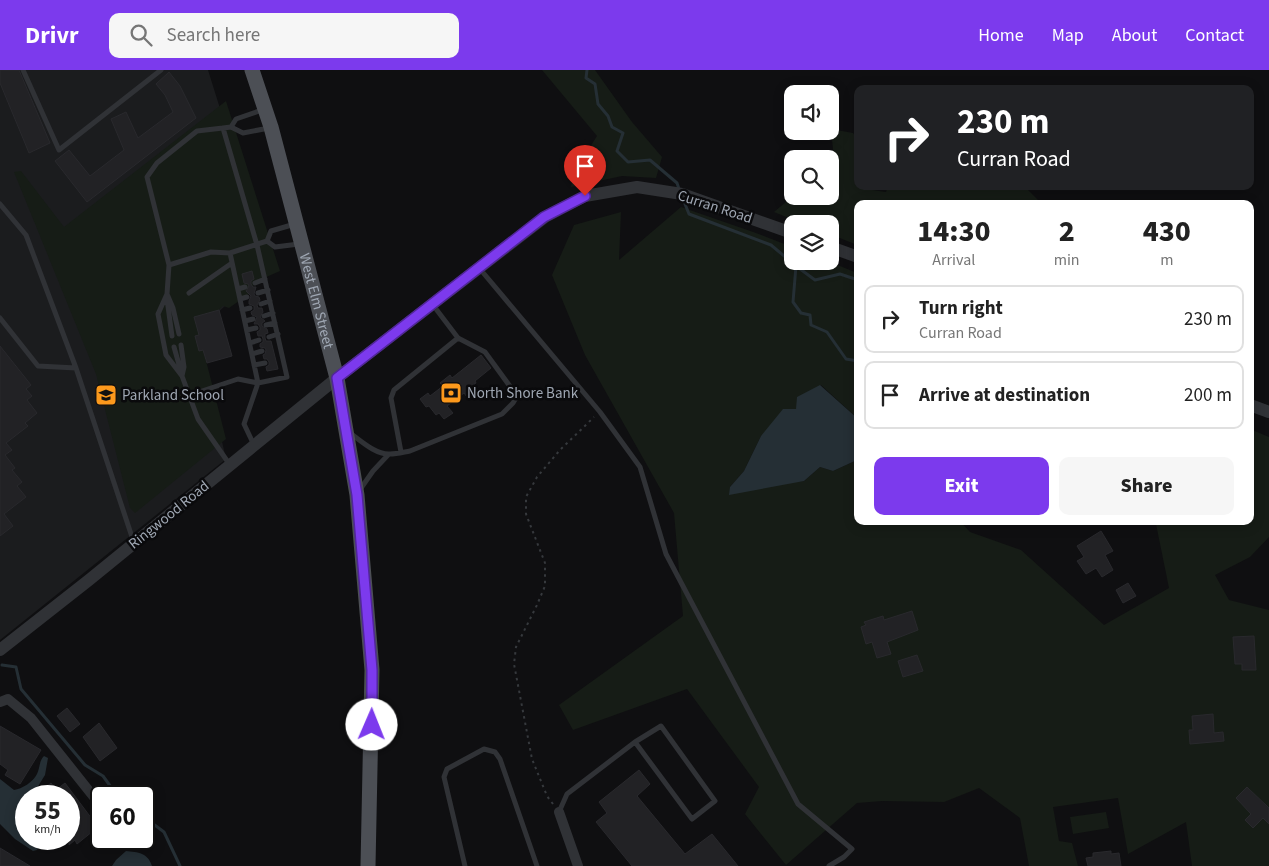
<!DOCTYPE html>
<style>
body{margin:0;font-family:"Source Sans 3",sans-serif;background:#f6f6f6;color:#222;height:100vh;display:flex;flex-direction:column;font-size:19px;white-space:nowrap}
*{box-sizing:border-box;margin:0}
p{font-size:16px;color:#767676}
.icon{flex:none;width:28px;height:28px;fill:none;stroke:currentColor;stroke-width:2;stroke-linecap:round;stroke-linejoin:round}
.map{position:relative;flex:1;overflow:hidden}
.sheet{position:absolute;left:854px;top:130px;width:400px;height:325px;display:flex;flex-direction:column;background:#fff;border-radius:10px;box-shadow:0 2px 12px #0003}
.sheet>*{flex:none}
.banner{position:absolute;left:854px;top:15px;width:400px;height:105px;border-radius:10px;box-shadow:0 2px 12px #0003;background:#202124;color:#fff;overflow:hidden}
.controls{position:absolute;left:784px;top:15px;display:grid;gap:10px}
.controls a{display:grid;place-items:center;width:55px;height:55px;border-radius:10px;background:#fff;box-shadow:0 2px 12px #0003;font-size:25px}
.speed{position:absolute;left:15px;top:715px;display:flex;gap:10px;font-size:25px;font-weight:700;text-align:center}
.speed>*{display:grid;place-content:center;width:65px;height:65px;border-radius:50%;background:#fff;box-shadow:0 2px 12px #0003;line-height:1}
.speed small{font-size:12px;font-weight:400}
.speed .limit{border:2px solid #111;border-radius:8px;background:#fff;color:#111}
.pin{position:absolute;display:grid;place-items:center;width:42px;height:42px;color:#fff;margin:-51px -21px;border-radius:50% 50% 50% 0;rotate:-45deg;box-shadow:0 0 5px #0007}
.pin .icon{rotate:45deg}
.me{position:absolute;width:55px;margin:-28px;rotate:1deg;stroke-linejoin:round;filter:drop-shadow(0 0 4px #0008)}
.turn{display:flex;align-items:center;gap:18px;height:105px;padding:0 20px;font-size:22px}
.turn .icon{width:65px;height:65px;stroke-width:2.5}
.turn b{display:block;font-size:35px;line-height:42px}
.eta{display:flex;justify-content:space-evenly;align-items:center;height:85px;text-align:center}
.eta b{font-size:30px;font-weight:800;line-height:35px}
.button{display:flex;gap:10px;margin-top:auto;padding:10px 20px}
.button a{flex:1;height:58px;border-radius:10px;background:#7c3aed;color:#fff;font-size:20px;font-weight:800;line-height:58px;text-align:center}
.button a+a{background:#f6f6f6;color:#222}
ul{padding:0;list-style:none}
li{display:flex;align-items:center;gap:15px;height:68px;margin:0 10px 8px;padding:0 10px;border:2px solid #e0e0e0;border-radius:10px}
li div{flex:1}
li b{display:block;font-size:19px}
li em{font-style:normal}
header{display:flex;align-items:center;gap:30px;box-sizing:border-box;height:70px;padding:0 25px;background:#7c3aed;color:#fff}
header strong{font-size:24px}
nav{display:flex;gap:28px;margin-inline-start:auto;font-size:18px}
.search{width:350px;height:45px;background:#f6f6f6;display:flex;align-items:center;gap:12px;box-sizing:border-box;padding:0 18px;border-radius:10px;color:#767676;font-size:19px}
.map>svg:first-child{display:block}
</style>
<header>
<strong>Drivr</strong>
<div class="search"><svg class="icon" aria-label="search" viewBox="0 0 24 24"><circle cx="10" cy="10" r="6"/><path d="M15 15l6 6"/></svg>Search here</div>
<nav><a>Home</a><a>Map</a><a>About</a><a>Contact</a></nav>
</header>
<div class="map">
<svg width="1269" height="796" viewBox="0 0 1269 796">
<rect width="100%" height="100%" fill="#0f0f11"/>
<!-- built -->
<path fill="#1b1c1e" d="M0 0H208L269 195 197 262 226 389 0 570Z"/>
<!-- green -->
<path fill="#161c16" d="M542 0H595L632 52 662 87 656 108 622 106 571 117 574 102 597 66Z
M226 31 280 201 255 212 249 224 229 238 223 236 198 259 226 369 135 443 130 438 96 304 14 102 21 101 64 157Z
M831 59 853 63 857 69 858 116H865V119L886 122 888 116H1024L1042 134H858L857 175 830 164V154H804L774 142 793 126H830V94L834 90Z
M681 137 756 163 792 177V191H828L857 203V348L821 315 796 339 761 366 744 401 730 417 804 411 820 397 833 401 857 390 858 451H960L970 462 1021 480 1104 555 1169 518 1156 454 1159 451H1250V359L1269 367V467L1250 487 1215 505 1229 530 1269 540V796H1192L1186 752 1128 784 1118 728 1053 737 1059 771 1072 773 1078 796H1029L1020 748 979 718 944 732 882 731 857 733 786 795 745 744 759 717 687 619 573 660 559 635 683 546 674 443 585 285 552 205 574 155 621 142 619 190Z
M1106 742 1109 758 1073 764 1070 747Z"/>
<!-- water -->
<path fill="#252f35" d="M820 315 857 348V390L833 401 820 397 804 411 729 425 730 417 744 401 761 366 783 339H796L797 327Z
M44 686 48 688 45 705 32 726H26V769H43L37 780 33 781 15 769 0 754V709L14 720C22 719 33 712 37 704 40 698 39 691 44 686Z
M126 781C138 782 148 783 152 796H112L116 790Z"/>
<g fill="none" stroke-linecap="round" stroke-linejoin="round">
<!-- stream -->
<path stroke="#252f35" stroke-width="3" d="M587 0 586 8 595 14 598 34 608 46 612 57 623 63 617 81 628 92 650 90 677 113 679 119
M683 129 689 144 771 175 796 196 793 232 801 243 810 245 811 255 827 262 846 289 858 291
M796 196 815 210 840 204 858 210
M2 595 16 597 21 619 85 695 103 706 116 724 120 726
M144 747 164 762 180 796"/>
</g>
<!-- building -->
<path fill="#222225" stroke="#29292d" d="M0 0H19L50 73 29 83 0 13Z
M169 2 180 16 196 48 87 132 55 91 69 80 90 106 124 80 111 49 126 42 138 68 173 42 165 25 156 14Z
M252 201 254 209 251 211V214L253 217H256L254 224 255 226 259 227 260 230 257 235 258 238H262L263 242 260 247 265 251 262 253V256L267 259 268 263 265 264V268L266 271H271L278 299 267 301 266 297 269 295V292L267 289H264L263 285 265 284 266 280 265 278 260 277V274L263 272V269L262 266H258L257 262 260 260V257L258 254H254L257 247 252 245 251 242 254 240V236L249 234V231L251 226 246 221 249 216 248 214 244 213 242 204Z
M219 240 232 286 207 293 203 280 199 281 195 266 199 265 194 247Z
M0 276 31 315 26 319 32 326 27 330 37 343 25 353 28 356 6 373 12 380 5 385 15 398 12 400 22 412 17 416 26 427 4 444 13 456 0 466Z
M481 285 491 298 475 311 476 313 474 314 477 318 467 327 464 323 447 336 453 343 444 349 439 343 436 345 429 336 426 337 420 329 428 323 430 326 443 316 440 313 450 305 452 308Z
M1101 461 1113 481 1105 485 1113 500 1102 507 1096 498 1086 504 1077 491 1084 487 1077 476Z
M1128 513 1136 526 1123 533 1116 520Z
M912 541 918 560 887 572 891 584 877 588 872 572 866 574 861 557 866 555 864 552 883 546 884 550Z
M1254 566 1256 600H1242V594H1235L1233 567Z
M917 585 923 601 903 607 898 591Z
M67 638 80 654 70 662 57 646Z
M1213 644 1214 663 1223 662 1224 671 1190 674 1189 660H1193L1192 646Z
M99 653 117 678 100 691 83 667Z
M0 656 41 680 20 714 5 705 8 700 0 694Z
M639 700 650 714 637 726 685 784 712 764 738 796H632L596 752 607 743 599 732Z
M51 713 56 720 65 713 98 757 77 774 75 770 69 775V726H35Z
M1247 717 1269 738V754L1263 748 1253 758 1245 750 1251 744 1236 728Z
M0 778 30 796H0Z
M1111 781V784L1119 783 1121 796H1088L1086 788 1093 787V783Z"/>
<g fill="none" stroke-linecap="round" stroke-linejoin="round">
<!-- path -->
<path stroke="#36393d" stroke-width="2" stroke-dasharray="2.5 4" stroke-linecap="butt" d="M553 734 547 726 532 689 514 594 516 577 537 535 545 516V493L526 444V427L537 407 560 380 594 347"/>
<!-- service -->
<path stroke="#303236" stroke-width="5" d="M23 0 59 80 161 0
M231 57 236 49 262 40
M0 134 26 165 76 298 134 473
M267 171 275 177 299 174
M169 195 211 182 230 183
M480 199 600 342 640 397 666 484 798 734 852 779 844 787 829 796
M255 213 265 209
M238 219 245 217
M189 223 232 193
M258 223 268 220
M167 224 158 244 166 285 182 306
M167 229 172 266
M240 229 247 227
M261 234 270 231
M242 240 250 238
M264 246 273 243
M0 248 38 296 76 298
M245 251 253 249
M266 255 275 253
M247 260 256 258
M179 264 173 238 167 224 169 195 147 107 157 93 197 61 223 58
M269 267 278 264
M250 273 259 270
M181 275 184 297 182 306 198 349 230 395
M174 277 182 305
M252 284 262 281
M254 295 265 293
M190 325 238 309 258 313 287 307 257 175 223 58 231 57 243 63 269 58
M350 363C361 371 376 385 390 384 397 384 404 382 410 381L502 344 513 333 517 326 485 282 458 268 433 235
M254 375 244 354 258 313 230 183 267 171 271 161 295 154
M401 382 391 328 394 320 458 268
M359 421 373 401 388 385
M559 742 567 724 635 672 692 749 715 731 661 656 635 672
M465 796 444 707 447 699 484 679 495 682 500 689 537 796"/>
<!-- minor -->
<path stroke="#303236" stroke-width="10" d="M0 632 8 629 31 648 101 736
M559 742 578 796"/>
<!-- tertiary -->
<path stroke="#303236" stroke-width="12" d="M830 177 858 187
M1250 335 1269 342
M0 580 89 510 337 308 545 147 585 126 637 117 682 124 792 163"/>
<!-- primary -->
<path stroke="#4c4f55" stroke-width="15" id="s1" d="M252 0 271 57 337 308 357 425 372 600 368 796"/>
</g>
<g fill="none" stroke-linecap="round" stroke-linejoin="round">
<!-- route casing -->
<g stroke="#51269a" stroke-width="12">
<path id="route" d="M372 655V600L357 425 337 308 544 147 585 126"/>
</g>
<!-- route -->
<use href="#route" stroke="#7c3aed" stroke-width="9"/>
</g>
<!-- icons -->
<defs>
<g id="bank-square" transform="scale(1.125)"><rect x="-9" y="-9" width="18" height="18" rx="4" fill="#fc991c" stroke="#0a0a0c"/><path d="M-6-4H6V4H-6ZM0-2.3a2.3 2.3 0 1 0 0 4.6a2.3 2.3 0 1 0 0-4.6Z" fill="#111"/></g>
<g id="school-square" transform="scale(1.125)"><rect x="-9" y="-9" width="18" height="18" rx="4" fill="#fc991c" stroke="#0a0a0c"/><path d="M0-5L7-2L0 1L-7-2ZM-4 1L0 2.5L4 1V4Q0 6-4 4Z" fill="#111"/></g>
</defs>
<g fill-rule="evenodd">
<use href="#bank-square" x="451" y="323"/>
<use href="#school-square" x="106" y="325"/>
</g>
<g text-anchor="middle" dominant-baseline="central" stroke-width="5" stroke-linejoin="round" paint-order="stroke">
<!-- street labels -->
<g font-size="15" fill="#9fa7b3" stroke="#0a0a0c">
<text transform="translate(715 137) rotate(18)">Curran Road</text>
<text stroke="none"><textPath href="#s1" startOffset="240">West Elm Street</textPath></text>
<text transform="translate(169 445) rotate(-39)">Ringwood Road</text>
</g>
<!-- poi labels -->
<g font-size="15" fill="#9fa7b3" stroke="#0a0a0c" text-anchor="start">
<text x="467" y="323">North Shore Bank</text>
<text x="122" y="325">Parkland School</text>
</g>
</g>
</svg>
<div class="controls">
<a><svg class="icon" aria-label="sound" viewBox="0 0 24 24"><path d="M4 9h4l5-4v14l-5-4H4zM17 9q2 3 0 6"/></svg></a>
<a><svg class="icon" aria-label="search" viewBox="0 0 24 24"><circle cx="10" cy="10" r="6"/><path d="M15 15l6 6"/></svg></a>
<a><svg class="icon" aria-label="layers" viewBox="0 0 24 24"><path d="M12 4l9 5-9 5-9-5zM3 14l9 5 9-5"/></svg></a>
</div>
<div class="speed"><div>55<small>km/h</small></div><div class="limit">60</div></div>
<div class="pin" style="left:585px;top:126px;background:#d93025"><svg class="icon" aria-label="arrive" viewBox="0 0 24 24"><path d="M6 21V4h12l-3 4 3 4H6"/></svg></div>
<svg class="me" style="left:372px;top:655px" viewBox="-20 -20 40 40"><circle r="19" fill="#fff"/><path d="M0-13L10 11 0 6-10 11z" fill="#7c3aed"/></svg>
<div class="banner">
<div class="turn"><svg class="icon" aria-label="right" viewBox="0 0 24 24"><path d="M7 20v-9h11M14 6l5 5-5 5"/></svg><div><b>230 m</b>Curran Road</div></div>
</div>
<section class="sheet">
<div class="eta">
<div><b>14:30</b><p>Arrival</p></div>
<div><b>2</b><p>min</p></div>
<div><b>430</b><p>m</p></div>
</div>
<ul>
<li><svg class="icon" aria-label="right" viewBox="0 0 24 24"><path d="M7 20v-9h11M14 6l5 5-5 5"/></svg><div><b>Turn right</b><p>Curran Road</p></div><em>230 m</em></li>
<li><svg class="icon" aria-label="arrive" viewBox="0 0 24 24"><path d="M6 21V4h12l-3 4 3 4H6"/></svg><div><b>Arrive at destination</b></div><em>200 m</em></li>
</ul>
<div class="button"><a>Exit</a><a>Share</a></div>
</section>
</div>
